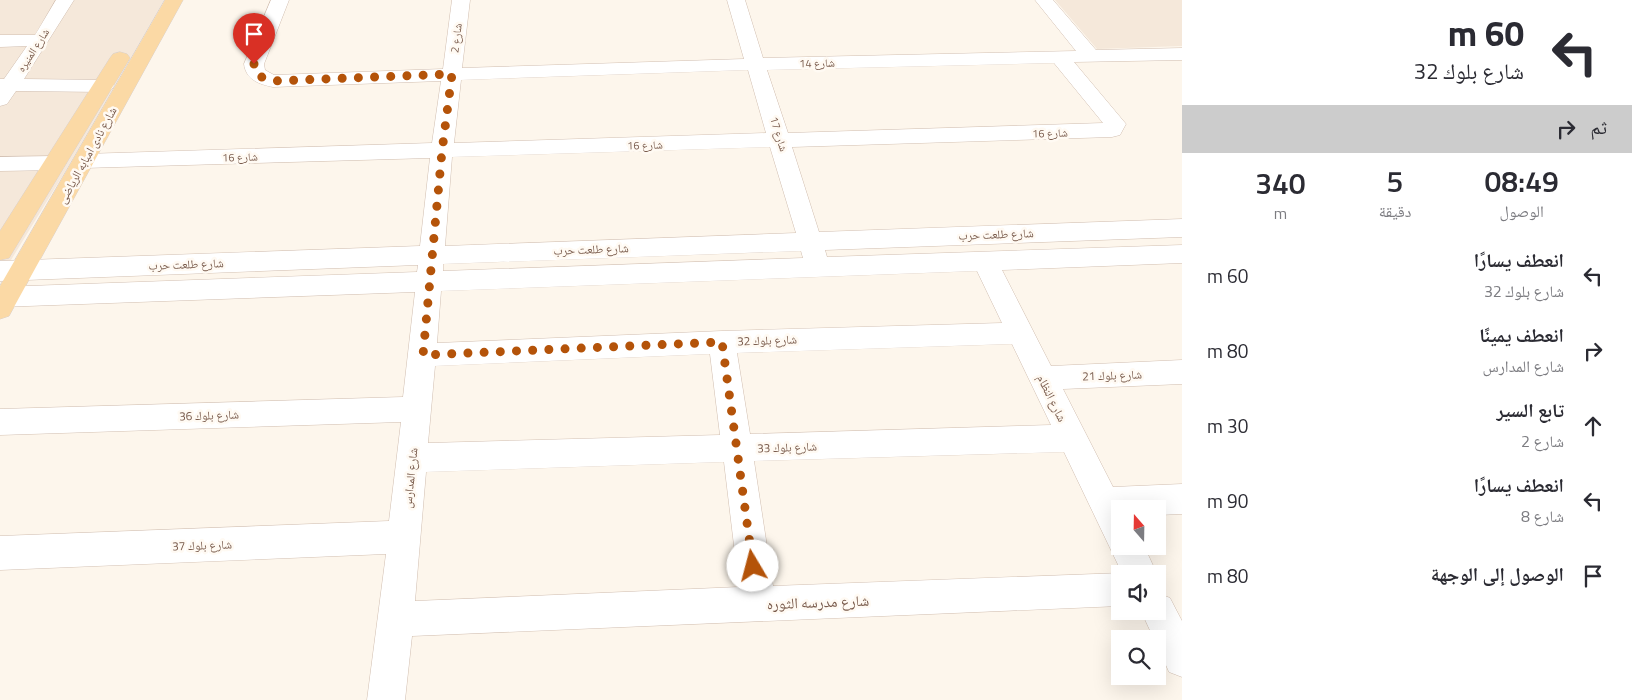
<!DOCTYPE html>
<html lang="ar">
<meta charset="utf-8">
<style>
body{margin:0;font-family:"Titillium Web","Noto Naskh Arabic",sans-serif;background:#f2f2f3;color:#2b2b33;direction:rtl;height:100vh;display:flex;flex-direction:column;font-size:19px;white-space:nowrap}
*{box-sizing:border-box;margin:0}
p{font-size:16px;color:#7c7c81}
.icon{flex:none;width:28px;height:28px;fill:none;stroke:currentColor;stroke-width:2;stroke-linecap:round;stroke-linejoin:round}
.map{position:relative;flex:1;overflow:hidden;direction:ltr}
.panel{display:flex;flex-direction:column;background:#fff;width:450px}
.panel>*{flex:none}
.top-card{background:#fff;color:#2b2b33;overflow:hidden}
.needle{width:32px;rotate:340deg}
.tools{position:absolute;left:1111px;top:500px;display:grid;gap:10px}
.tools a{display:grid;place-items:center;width:55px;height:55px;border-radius:0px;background:#fff;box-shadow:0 5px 20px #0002;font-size:25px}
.pin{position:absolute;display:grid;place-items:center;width:42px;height:42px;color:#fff;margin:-51px -21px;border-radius:50% 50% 50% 0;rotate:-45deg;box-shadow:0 0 5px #0007}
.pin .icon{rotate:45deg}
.me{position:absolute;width:55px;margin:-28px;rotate:352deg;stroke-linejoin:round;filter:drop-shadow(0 0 4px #0008)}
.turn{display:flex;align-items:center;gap:18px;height:105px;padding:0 25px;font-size:22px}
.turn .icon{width:65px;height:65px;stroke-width:2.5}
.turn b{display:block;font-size:35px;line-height:42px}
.then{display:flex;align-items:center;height:48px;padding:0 25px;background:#0003;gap:10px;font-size:19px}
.eta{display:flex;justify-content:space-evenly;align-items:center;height:85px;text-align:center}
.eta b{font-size:30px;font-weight:600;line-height:35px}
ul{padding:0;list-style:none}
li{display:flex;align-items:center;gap:15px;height:75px;padding:0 25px}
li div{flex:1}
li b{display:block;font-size:19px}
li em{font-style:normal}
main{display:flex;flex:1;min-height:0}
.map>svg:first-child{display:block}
</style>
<main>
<section class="panel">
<div class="top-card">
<div class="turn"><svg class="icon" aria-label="left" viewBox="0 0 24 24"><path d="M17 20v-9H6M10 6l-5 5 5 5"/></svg><div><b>60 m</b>شارع بلوك 32</div></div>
<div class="then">ثم<svg class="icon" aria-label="right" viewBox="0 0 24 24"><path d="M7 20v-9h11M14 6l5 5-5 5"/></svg></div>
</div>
<div class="eta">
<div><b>08:49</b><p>الوصول</p></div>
<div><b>5</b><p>دقيقة</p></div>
<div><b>340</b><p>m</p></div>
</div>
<ul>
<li><svg class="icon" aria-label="left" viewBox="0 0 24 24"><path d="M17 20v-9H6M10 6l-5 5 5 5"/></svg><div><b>انعطف يسارًا</b><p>شارع بلوك 32</p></div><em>60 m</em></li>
<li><svg class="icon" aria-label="right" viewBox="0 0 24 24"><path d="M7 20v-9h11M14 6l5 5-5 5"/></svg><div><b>انعطف يمينًا</b><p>شارع المدارس</p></div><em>80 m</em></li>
<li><svg class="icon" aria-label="ahead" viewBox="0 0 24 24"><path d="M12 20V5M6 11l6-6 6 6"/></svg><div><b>تابع السير</b><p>شارع 2</p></div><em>30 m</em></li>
<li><svg class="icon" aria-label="left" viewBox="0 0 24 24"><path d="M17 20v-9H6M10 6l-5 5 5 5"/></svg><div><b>انعطف يسارًا</b><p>شارع 8</p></div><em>90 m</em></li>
<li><svg class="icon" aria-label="arrive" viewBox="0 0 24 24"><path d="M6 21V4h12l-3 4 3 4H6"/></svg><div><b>الوصول إلى الوجهة</b></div><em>80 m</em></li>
</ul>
</section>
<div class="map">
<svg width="1182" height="700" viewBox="0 0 1182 700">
<rect width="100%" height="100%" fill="#fdf6ec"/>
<!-- residential -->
<path fill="#f5e8da" d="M0 0H164L63 175 0 278Z
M1055 0H1182V46L1097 49Z"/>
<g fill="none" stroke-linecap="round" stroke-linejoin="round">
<!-- minor casing -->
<g stroke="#d1beb0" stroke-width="1">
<path id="minor" d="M56 0H74L24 79 104 80 111 82 114 86 111 90 104 92 16 91 7 104 0 106V79H4L27 46 0 47V35H35Z
M271 0H289L264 64 265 70 274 75 443 69 452 0H470L462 68 744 59 727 0H745L763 58 1076 51 1035 0H1053L1096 50 1182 48V60L1074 62 1126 124 1120 135 1112 137 792 147 819 232 1182 219V237L825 250 827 257 1182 245V263L1002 270 1051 366 1182 360V384L1063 389 1113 487 1182 484V514L1158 515V509H1120V546H1144L1157 574H1120V606L412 636 405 700H367L386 554 0 570V536L389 521 401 422 0 435V409L403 397 415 292 0 307V287L417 272 418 265 0 281V261L420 246 430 158 84 168 76 166 73 161 76 156 84 154 432 143 441 81 273 87C259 84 246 80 244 64ZM1054 63 1103 123 788 133 767 70ZM748 70 766 133 454 143 461 80ZM770 147 796 233 445 246 452 157ZM801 251 803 258 443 271V264ZM977 271 1002 323 722 331 437 343 441 291ZM1012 344 1051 425 750 434 737 353ZM710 354 720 435 428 443 435 366ZM1064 452 1122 573 773 586 754 461ZM724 462 739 587 415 601 426 472Z
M55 156 63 158 66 163 63 168 55 170 0 171V157Z
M1158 593 1170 598 1182 621V677L1169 672 1158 647V639H1154L1141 611H1158Z"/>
</g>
<!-- major casing -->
<g stroke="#dad1cd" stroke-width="1">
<path id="major" d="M165 0H183L9 316 0 319V286Z
M120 52 127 54 130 58 9 258 0 260V231L110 58 113 54Z"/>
</g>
<!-- minor -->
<use href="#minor" fill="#fff" fill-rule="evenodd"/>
<!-- major -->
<use href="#major" fill="#fbd9a5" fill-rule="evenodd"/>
</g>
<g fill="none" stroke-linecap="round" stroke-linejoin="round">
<!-- route -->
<path stroke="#b45309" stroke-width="9" stroke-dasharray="0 16.2" d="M254 64C254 76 263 78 273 81L452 74 442 151 423 355 722 342 753 566"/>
</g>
<g text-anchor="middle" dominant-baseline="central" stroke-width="5" stroke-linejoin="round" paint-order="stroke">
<!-- far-street labels -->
<g font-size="11" fill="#7a5c4d" stroke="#fffaf3">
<text transform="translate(456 38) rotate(-83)">شارع 2</text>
<text transform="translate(33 50) rotate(-57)">شارع المنيره</text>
<text transform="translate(817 63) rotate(-1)">شارع 14</text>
<text transform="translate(1050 133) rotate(-2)">شارع 16</text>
<text transform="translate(779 134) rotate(73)">شارع 17</text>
<text transform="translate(645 145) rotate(-2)">شارع 16</text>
<text transform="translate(240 157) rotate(-2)">شارع 16</text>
</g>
<!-- street labels -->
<g font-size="12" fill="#7a5c4d" stroke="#fffaf3">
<text transform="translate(87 155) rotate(-61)">شارع نادى امبابه الرياضى</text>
<text transform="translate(996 234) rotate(-2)">شارع طلعت حرب</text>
<text transform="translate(591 249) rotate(-2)">شارع طلعت حرب</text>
<text transform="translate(186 264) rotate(-2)">شارع طلعت حرب</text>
<text transform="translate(767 340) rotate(-2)">شارع بلوك 32</text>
<text transform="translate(1112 375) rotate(-2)">شارع بلوك 21</text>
<text transform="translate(1052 398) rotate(64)">شارع النظام</text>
<text transform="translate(209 415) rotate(-2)">شارع بلوك 36</text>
<text transform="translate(787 447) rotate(-2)">شارع بلوك 33</text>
<text transform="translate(410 478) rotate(-84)">شارع المدارس</text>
<text transform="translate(202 545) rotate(-2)">شارع بلوك 37</text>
</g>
<!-- near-street labels -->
<g font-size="15" fill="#7a5c4d" stroke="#fffaf3">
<text transform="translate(818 602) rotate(-2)">شارع مدرسه الثوره</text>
</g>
</g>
</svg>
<div class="tools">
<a><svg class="needle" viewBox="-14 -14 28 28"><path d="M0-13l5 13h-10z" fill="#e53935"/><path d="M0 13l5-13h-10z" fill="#7c7c81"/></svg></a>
<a><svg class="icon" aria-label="sound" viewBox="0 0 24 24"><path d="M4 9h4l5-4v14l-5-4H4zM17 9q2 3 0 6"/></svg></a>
<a><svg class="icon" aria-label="search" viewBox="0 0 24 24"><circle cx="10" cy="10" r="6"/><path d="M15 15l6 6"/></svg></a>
</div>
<div class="pin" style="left:254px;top:64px;background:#d93025"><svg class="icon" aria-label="arrive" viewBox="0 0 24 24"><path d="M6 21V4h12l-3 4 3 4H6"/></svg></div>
<svg class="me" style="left:753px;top:566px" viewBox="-20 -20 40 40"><circle r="19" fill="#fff"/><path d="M0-13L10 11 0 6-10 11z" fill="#b45309"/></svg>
</div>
</main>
